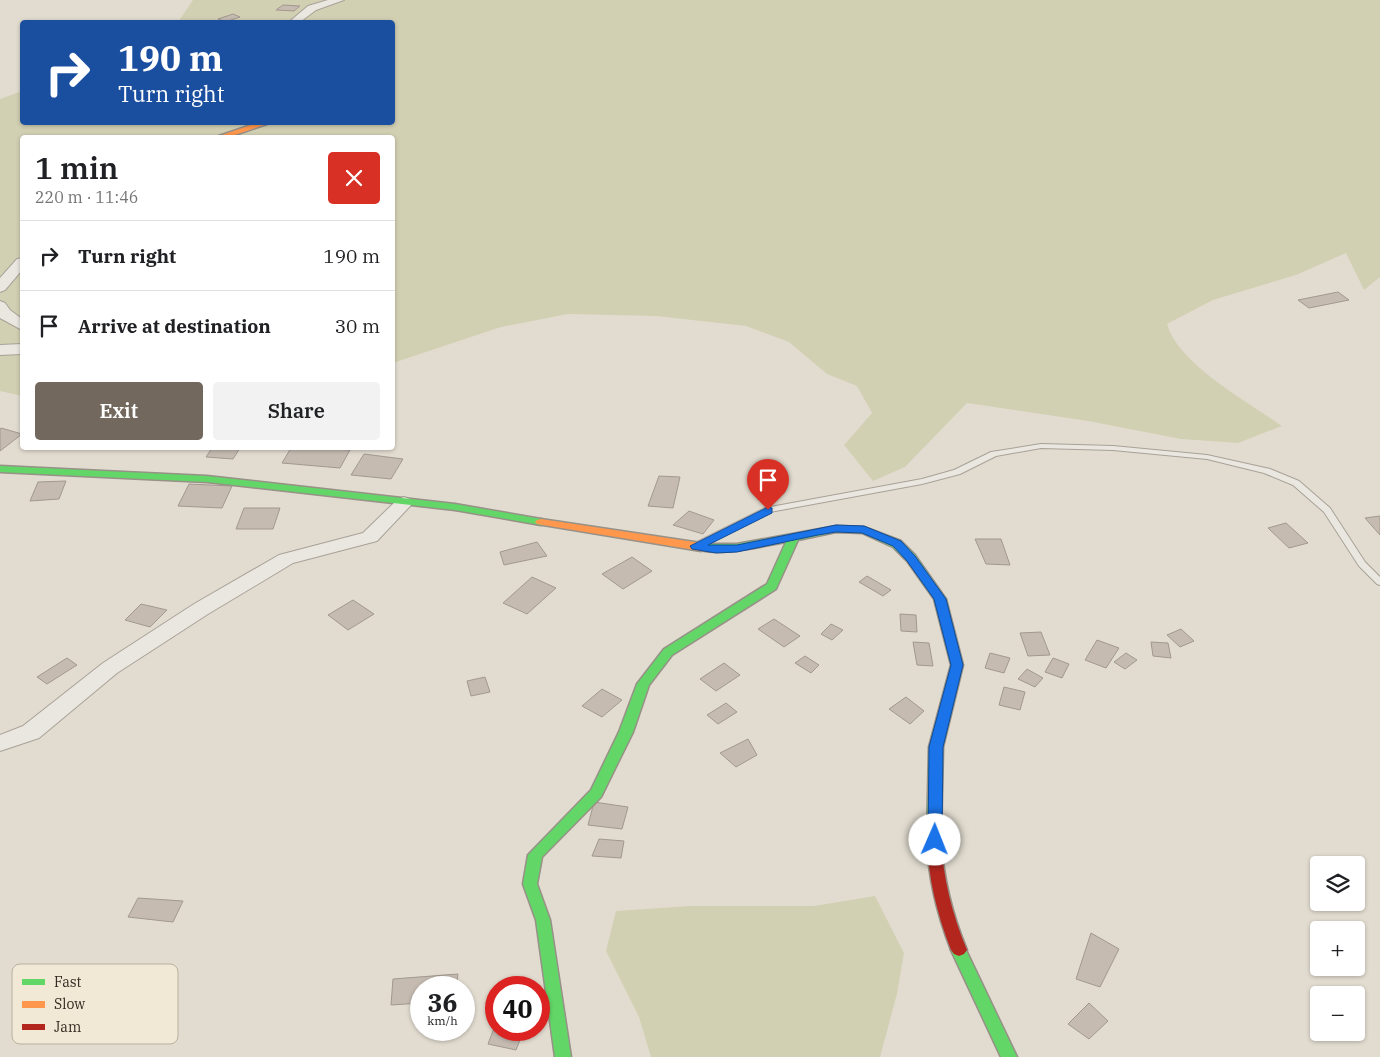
<!DOCTYPE html>
<meta charset="utf-8">
<style>
body{margin:0;font-family:"IBM Plex Serif",serif;background:#f2f2f2;color:#202124;height:100vh;display:flex;flex-direction:column;font-size:19px;white-space:nowrap}
*{box-sizing:border-box;margin:0}
p{font-size:16px;color:#757577}
.icon{flex:none;width:28px;height:28px;fill:none;stroke:currentColor;stroke-width:2;stroke-linecap:round;stroke-linejoin:round}
.map{position:relative;flex:1;overflow:hidden}
.panel{position:absolute;left:20px;top:135px;width:375px;height:315px;display:flex;flex-direction:column;background:#fff;border-radius:5px;box-shadow:0 1px 4px #0004}
.panel>*{flex:none}
.hud{position:absolute;left:20px;top:20px;width:375px;height:105px;border-radius:5px;box-shadow:0 1px 4px #0004;background:#1a4fa0;color:#fff;overflow:hidden}
.tools{position:absolute;left:1310px;top:856px;display:grid;gap:10px}
.tools a{display:grid;place-items:center;width:55px;height:55px;border-radius:5px;background:#fff;box-shadow:0 1px 4px #0004;font-size:25px}
.speed{position:absolute;left:410px;top:976px;display:flex;gap:10px;font-size:25px;font-weight:700;text-align:center}
.speed>*{display:grid;place-content:center;width:65px;height:65px;border-radius:50%;background:#fff;box-shadow:0 1px 4px #0004;line-height:1}
.speed small{font-size:12px;font-weight:400}
.speed .limit{border:8px solid #d22;background:#fff;color:#111}
.pin{position:absolute;display:grid;place-items:center;width:42px;height:42px;color:#fff;margin:-51px -21px;border-radius:50% 50% 50% 0;rotate:-45deg;box-shadow:0 0 5px #0007}
.pin .icon{rotate:45deg}
.me{position:absolute;width:55px;margin:-28px;rotate:1deg;stroke-linejoin:round;filter:drop-shadow(0 0 4px #0008)}
.turn{display:flex;align-items:center;gap:18px;height:105px;padding:0 15px;font-size:22px}
.turn .icon{width:65px;height:65px;stroke-width:2.5}
.turn b{display:block;font-size:35px;line-height:42px}
.round{display:grid;place-items:center;flex:none;width:52px;height:52px;border-radius:5px;background:#f2f2f2}
.overview{display:flex;align-items:center;justify-content:space-between;height:85px;padding:0 15px}
h1{font-size:30px;font-weight:600;line-height:38px}
.button{display:flex;gap:10px;margin-top:auto;padding:10px 15px}
.button a{flex:1;height:58px;border-radius:5px;background:#72685e;color:#fff;font-size:20px;font-weight:600;line-height:58px;text-align:center}
.button a+a{background:#f2f2f2;color:#202124}
ul{padding:0;list-style:none}
li{display:flex;align-items:center;gap:15px;height:70px;padding:0 15px;border-top:1px solid #e0e0e0}
li div{flex:1}
li b{display:block;font-size:19px}
li em{font-style:normal}
.map>svg:first-child{display:block}
</style>
<div class="map">
<svg width="1380" height="1057" viewBox="0 0 1380 1057">
<rect width="100%" height="100%" fill="#e2dcd0"/>
<!-- green -->
<path fill="#d2d0b3" d="M193 0H1380V277L1364 290 1346 253 1296 275 1213 300 1167 324C1178 364 1248 402 1282 426L1238 443 1181 439 1088 421 967 403 905 467 873 481 844 445 872 413 857 386 827 374 789 342 746 326 656 316 568 314 501 327 393 363 392 138H22V396L0 391V99L22 91V122H392V22H178Z
M875 896 904 953 897 994 880 1057H651L639 1017 606 951 616 911 690 906H814Z"/>
<!-- building -->
<path fill="#c5bbb1" stroke="#a2988f" d="M283 5 300 6 294 11 276 10Z
M233 14 240 17 225 22 218 19Z
M1338 292 1349 300 1309 308 1298 300Z
M1 428 22 434 0 451V429Z
M212 448H240L233 459 206 457Z
M291 448H321L350 450 340 468 282 463Z
M364 454 403 459 391 479 351 475Z
M659 476 680 477 673 508 648 506Z
M66 481 59 499 30 501 38 482Z
M189 484 232 486 222 508 178 506Z
M244 508H280L273 529H236Z
M689 511 714 520 703 534 673 525Z
M1380 516V535L1365 518Z
M1286 523 1308 543 1289 548 1268 528Z
M975 539H1001L1010 565 986 564Z
M537 542 547 556 504 565 500 552Z
M632 557 652 571 623 589 602 574Z
M867 576 891 590 883 596 859 582Z
M532 577 556 588 527 614 503 603Z
M353 600 374 614 348 630 328 615Z
M141 604 167 610 150 627 125 620Z
M900 614 916 615 917 632 901 631Z
M774 619 800 636 784 647 758 629Z
M831 624 843 630 832 640 821 634Z
M1181 629 1194 641 1180 647 1167 635Z
M1041 632 1050 655 1028 656 1020 633Z
M1097 640 1119 648 1106 668 1085 660Z
M913 642 929 643 933 666 917 665Z
M1151 642 1168 643 1171 658 1153 656Z
M990 653 1010 658 1004 673 985 668Z
M1126 653 1137 660 1125 669 1114 662Z
M805 656 819 665 811 673 795 663Z
M67 658 77 665 47 684 37 677Z
M1053 658 1069 664 1062 678 1045 672Z
M724 663 740 675 716 691 700 679Z
M1027 669 1043 678 1035 687 1018 679Z
M485 677 490 692 471 696 467 681Z
M1004 687 1025 692 1020 710 999 705Z
M602 689 622 700 602 717 582 706Z
M906 697 924 711 910 724 889 709Z
M726 703 737 712 718 724 707 715Z
M748 739 757 755 736 767 720 753Z
M594 802 628 807 622 829 588 825Z
M599 839 624 841 621 858 592 856Z
M138 898 183 901 173 922 128 917Z
M1091 933 1119 949 1100 987 1076 979Z
M458 974 456 988H421V1003L391 1005 393 979Z
M1089 1003 1108 1021 1089 1039 1068 1024Z
M496 1023V1030H524L516 1050 488 1044Z"/>
<g fill="none" stroke-linecap="round" stroke-linejoin="round">
<!-- lane casing -->
<g stroke="#a8a198" stroke-width="2">
<path id="lane" d="M1041 444 1113 446 1207 455 1270 469 1299 481 1330 508 1365 562 1380 577V585L1377 584 1359 566 1324 512 1293 485 1264 473 1207 459 1113 450 1041 448 996 456 960 474 922 484 770 512 701 547H695L694 545 695 543 765 508 922 479 954 470 991 452Z"/>
</g>
<!-- street casing -->
<g stroke="#a8a198" stroke-width="2">
<path id="street" d="M328 0H344L316 10 300 22H289L308 6Z
M22 258V270L5 290 0 292V278L17 259Z
M0 301 5 303 10 310 22 319V330L0 318Z
M22 344V354L0 355V345Z
M404 497 410 499 413 503 377 541 293 563 208 614 117 673 39 738 0 751V735L23 726 103 663 194 604 279 555 363 533 398 499Z"/>
</g>
<!-- fast casing -->
<g stroke="#979188" stroke-width="3">
<path id="fast" d="M0 466 207 476 455 504 541 519 547 522 541 525 455 510 207 482 0 472Z
M836 526 864 527 901 541 915 555 946 599 963 665 943 747 941 839 939 843 934 844 929 843 927 839 929 747 951 665 934 599 907 561 893 547 862 533 836 532 798 540 776 589 672 655 649 685 633 732 601 797 542 857 537 884 550 920 571 1057H555L536 920 523 884 528 855 591 790 619 732 637 684 664 649 767 584 786 542C769 545 707 559 695 547L697 544H737Z
M959 944 964 946 1017 1057H1001L951 950 954 946Z"/>
</g>
<!-- slow casing -->
<g stroke="#979188" stroke-width="3">
<path id="slow" d="M260 122H273L226 138H213Z
M541 519 701 543 707 547 701 551 537 524 535 522 537 520Z"/>
</g>
<!-- jam casing -->
<g stroke="#979188" stroke-width="3">
<path id="jam" d="M934 834 939 835 941 839C943 878 952 914 967 950L964 954 959 956 954 954 951 950C937 914 928 878 927 839L929 835Z"/>
</g>
<!-- lane -->
<use href="#lane" fill="#eae7e0" fill-rule="evenodd"/>
<!-- street -->
<use href="#street" fill="#eae7e0" fill-rule="evenodd"/>
<!-- fast -->
<use href="#fast" fill="#63d668" fill-rule="evenodd"/>
<!-- slow -->
<use href="#slow" fill="#ff974d" fill-rule="evenodd"/>
<!-- jam -->
<use href="#jam" fill="#b3261e" fill-rule="evenodd"/>
</g>
<!-- route -->
<path fill="#1a73e8" stroke="#114b97" d="M768 507 772 508V513L708 545H737L836 525 864 526 901 541 915 556 946 599 963 665 943 747 942 840 940 844H930L928 840 929 747 951 665 934 599 907 561 893 546 862 533 836 532 818 535 737 552 716 553 692 549 690 546Z"/>
<!-- legend -->
<rect x="12" y="964" width="166" height="80" rx="8" fill="#f2e8d6" stroke="#b9afa0" stroke-width="1"/>
<rect x="22" y="979" width="23" height="6" fill="#63d668"/>
<rect x="22" y="1001" width="23" height="7" fill="#ff974d"/>
<rect x="22" y="1024" width="23" height="6" fill="#b3261e"/>
<g font-size="14" fill="#352a21">
<text x="54" y="987">Fast</text>
<text x="54" y="1009">Slow</text>
<text x="54" y="1032">Jam</text>
</g>
</svg>
<div class="tools">
<a><svg class="icon" aria-label="layers" viewBox="0 0 24 24"><path d="M12 4l9 5-9 5-9-5zM3 14l9 5 9-5"/></svg></a>
<a>+</a>
<a>−</a>
</div>
<div class="speed"><div>36<small>km/h</small></div><div class="limit">40</div></div>
<div class="pin" style="left:768px;top:510px;background:#d93025"><svg class="icon" aria-label="arrive" viewBox="0 0 24 24"><path d="M6 21V4h12l-3 4 3 4H6"/></svg></div>
<svg class="me" style="left:935px;top:840px" viewBox="-20 -20 40 40"><circle r="19" fill="#fff"/><path d="M0-13L10 11 0 6-10 11z" fill="#1a73e8"/></svg>
<div class="hud">
<div class="turn"><svg class="icon" aria-label="right" viewBox="0 0 24 24"><path d="M7 20v-9h11M14 6l5 5-5 5"/></svg><div><b>190 m</b>Turn right</div></div>
</div>
<section class="panel">
<div class="overview"><div><h1>1 min</h1><p>220 m · 11:46</p></div><a class="round" style="background:#d93025;color:#fff"><svg class="icon" aria-label="close" viewBox="0 0 24 24"><path d="M6 6l12 12M18 6L6 18"/></svg></a></div>
<ul>
<li><svg class="icon" aria-label="right" viewBox="0 0 24 24"><path d="M7 20v-9h11M14 6l5 5-5 5"/></svg><div><b>Turn right</b></div><em>190 m</em></li>
<li><svg class="icon" aria-label="arrive" viewBox="0 0 24 24"><path d="M6 21V4h12l-3 4 3 4H6"/></svg><div><b>Arrive at destination</b></div><em>30 m</em></li>
</ul>
<div class="button"><a>Exit</a><a>Share</a></div>
</section>
</div>
